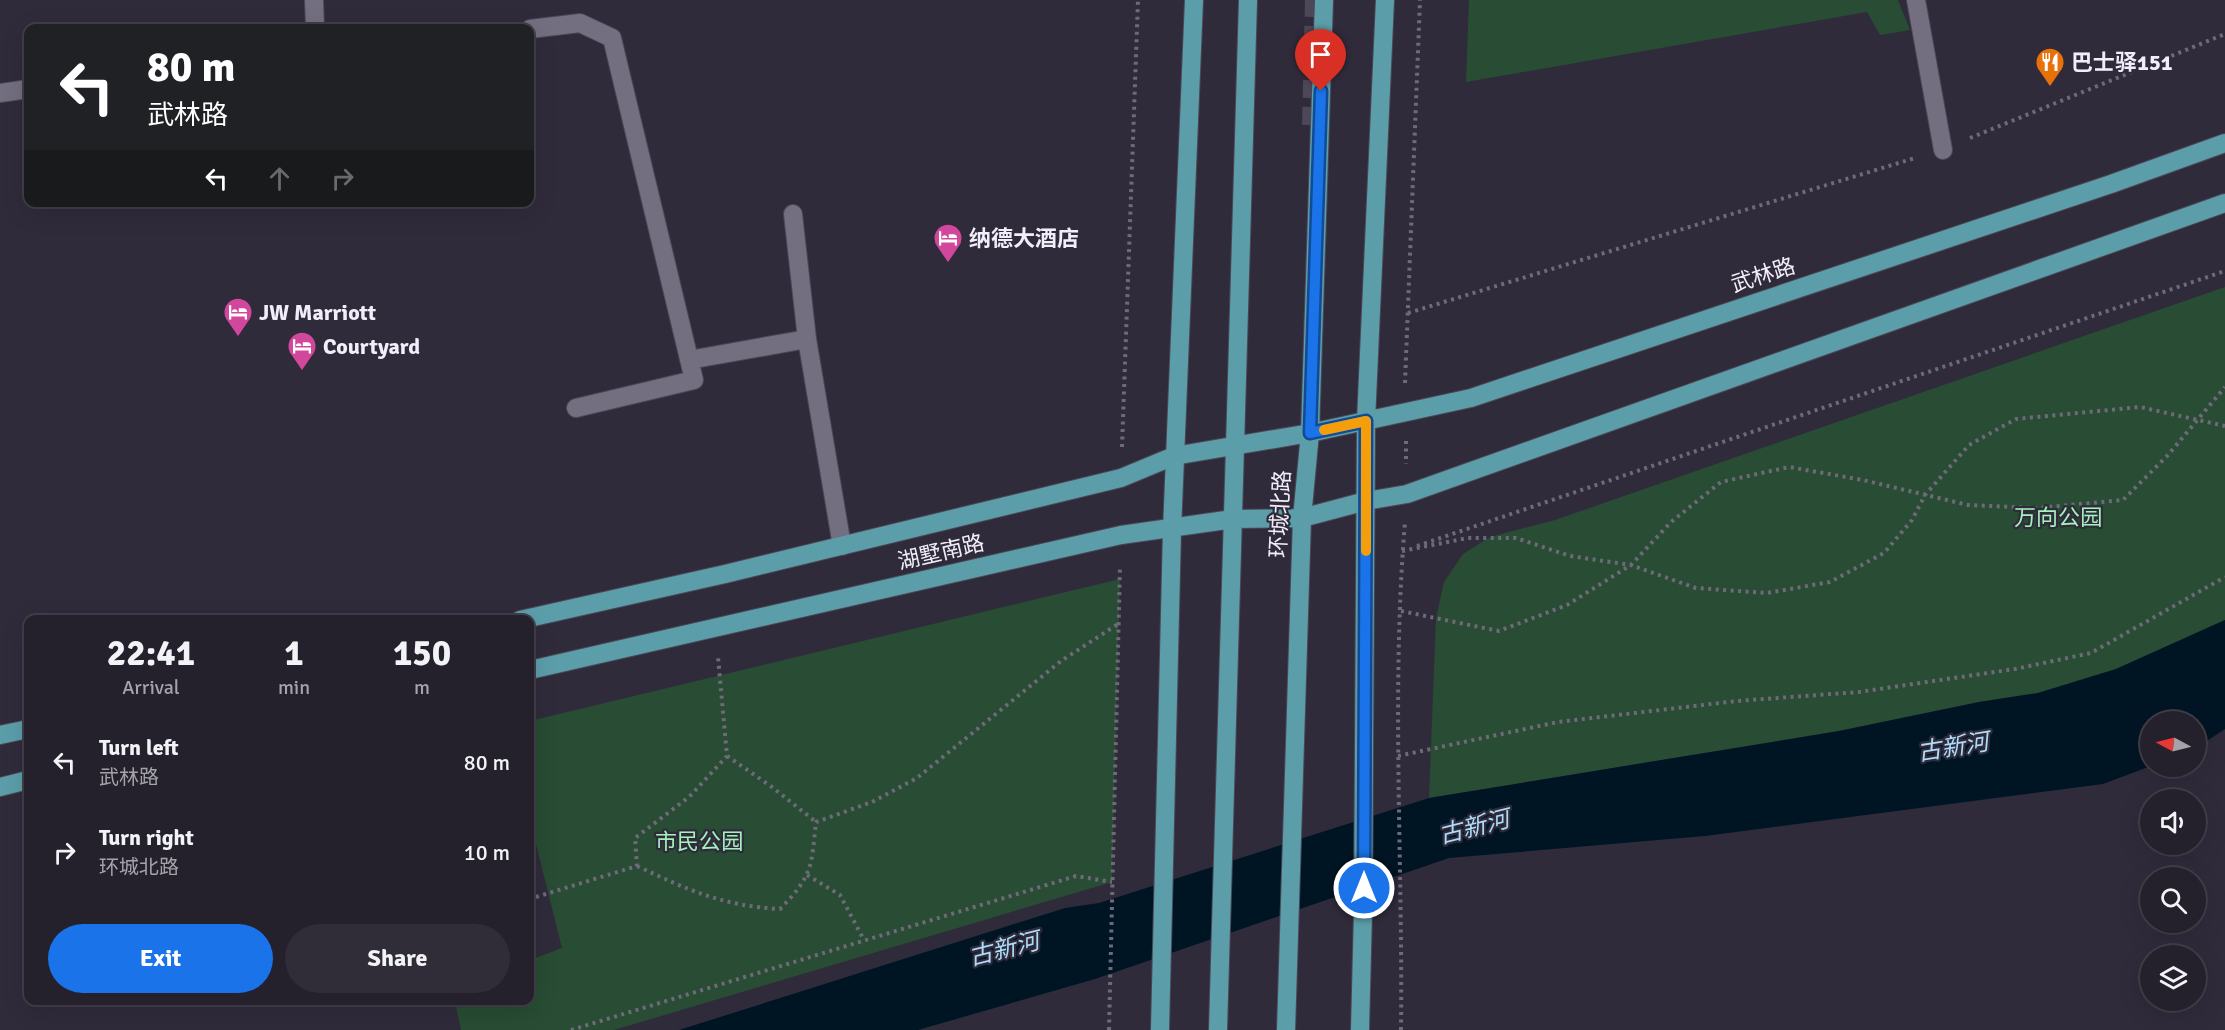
<!DOCTYPE html>
<meta charset="utf-8">
<style>
body{margin:0;font-family:Signika,"Noto Sans SC",sans-serif;background:#302d38;color:#f1f3f6;height:100vh;display:flex;flex-direction:column;font-size:22px;white-space:nowrap}
*{box-sizing:border-box;margin:0}
p{font-size:20px;color:#a3a3a9}
.icon{flex:none;width:33px;height:33px;fill:none;stroke:currentColor;stroke-width:2;stroke-linecap:round;stroke-linejoin:round}
.map{position:relative;flex:1;overflow:hidden}
.drawer{position:absolute;left:24px;top:615px;width:510px;height:390px;display:flex;flex-direction:column;background:#24202c;border-radius:12px;box-shadow:0 6px 24px #0002,0 0 0 2px #413e48}
.drawer>*{flex:none}
.guide{position:absolute;left:24px;top:24px;width:510px;height:183px;border-radius:12px;box-shadow:0 6px 24px #0002,0 0 0 2px #413e48;background:#202124;color:#fff;overflow:hidden}
.needle{width:39px;rotate:277deg}
.fabs{position:absolute;left:2140px;top:711px;display:grid;gap:12px}
.fabs a{display:grid;place-items:center;width:66px;height:66px;border-radius:50%;background:#24202c;box-shadow:0 6px 24px #0002,0 0 0 2px #413e48;font-size:30px}
.pin{position:absolute;display:grid;place-items:center;width:51px;height:51px;color:#fff;margin:-62px -26px;border-radius:50% 50% 50% 0;rotate:-45deg;box-shadow:0 0 6px #0007}
.pin .icon{rotate:45deg}
.me{position:absolute;width:66px;margin:-33px;rotate:0deg;stroke-linejoin:round;filter:drop-shadow(0 0 4px #0008)}
.turn{display:flex;align-items:center;gap:21px;height:126px;padding:0 24px;font-size:27px}
.turn .icon{width:78px;height:78px;stroke-width:2.5}
.turn b{display:block;font-size:42px;line-height:51px}
.lanes{display:flex;align-items:center;height:57px;padding:0 24px;background:#0003;justify-content:center;gap:30px;direction:ltr}
.lanes .off{opacity:.35}
.eta{display:flex;justify-content:space-evenly;align-items:center;height:102px;text-align:center}
.eta b{font-size:36px;font-weight:700;line-height:42px}
.action{display:flex;gap:12px;margin-top:auto;padding:12px 24px}
.action a{flex:1;height:69px;border-radius:36px;background:#1a73e8;color:#fff;font-size:24px;font-weight:700;line-height:69px;text-align:center}
.action a+a{background:#302d38;color:#f1f3f6}
ul{padding:0;list-style:none}
li{display:flex;align-items:center;gap:18px;height:90px;padding:0 24px}
li div{flex:1}
li b{display:block;font-size:22px}
li em{font-style:normal}
.map>svg:first-child{display:block}
</style>
<div class="map">
<svg width="2225" height="1030" viewBox="0 0 2225 1030">
<rect width="100%" height="100%" fill="#302b3b"/>
<!-- green -->
<path fill="#284c34" d="M1469 0H1898L1910 30 1880 35 1867 12 1466 82Z
M2225 287V620L2116 669 2038 693 1979 702 1839 731 1429 798 1436 618 1444 582 1463 554 1490 537 1555 520Z
M1120 579 1112 882 614 1030H461L455 1001 530 1000V960L562 948 530 820V721Z"/>
<!-- water -->
<path fill="#001524" d="M2225 620V729L2196 748V722H2151V766L2103 784 1705 836 1449 858 1095 979 918 1030H679L1065 908 1099 903 1429 798 1839 731 1979 702 2038 693 2116 669Z"/>
<g fill="none" stroke-linecap="round" stroke-linejoin="round">
<!-- highway-tunnel -->
<path stroke="#4d4858" stroke-width="18" stroke-dasharray="18 9" stroke-linecap="butt" d="M1311 125 1314 0"/>
<!-- minor casing -->
<g stroke="#4c4856" stroke-width="20">
<path id="minor" d="M314 0 315 28
M1916 0 1943 150
M530 29 580 23 612 38 694 380 576 408
M0 93 28 89
M793 214 807 339 842 546
M689 360 807 339"/>
</g>
<!-- major casing -->
<g stroke="#4c4856" stroke-width="20">
<path id="major" d="M520 620 725 574 1121 478 1174 456 1310 433 1471 398 2111 184 2225 143
M530 670 1121 535 1233 519 1302 518 1366 501 1407 494 2225 203
M0 735 28 729
M0 787 28 780
M1160 1030 1172 530 1194 0
M1218 1030 1248 0
M1286 1030 1302 518 1310 433 1324 0
M1360 1030 1363 912 1366 421 1385 0"/>
</g>
<!-- path -->
<path stroke="#6f6a79" stroke-width="4" stroke-dasharray="3 4.5" stroke-linecap="butt" d="M1970 138 2225 34
M1408 313 1915 158
M1405 383 1420 0
M1406 441V464
M1122 447 1138 0
M1417 546 2225 271
M1402 551 1468 538H1516L1570 556 1631 565 1696 588 1767 593 1830 582 1884 553 1912 520 1925 495 1969 445 2016 419 2140 407 2225 426
M1401 611 1499 631 1567 605 1631 565 1671 522 1721 482 1789 467 1863 480 1968 505 2037 508 2123 500 2168 455 2225 387
M727 756 772 787 816 822
M1398 756 1558 722 1737 701 1859 692 2015 669 2091 653 2225 577
M637 866C688 890 723 906 780 909 813 875 811 868 816 822L872 802 917 778 1061 661 1118 624
M807 875 840 895 864 940
M536 897 637 866 635 838 689 797 727 756 718 657
M571 1030 1076 876 1112 882
M1109 1030 1120 566
M1401 1030C1403 861 1391 691 1405 522"/>
<!-- minor -->
<use href="#minor" stroke="#746e81" stroke-width="18"/>
<!-- major -->
<use href="#major" stroke="#5b9eaa" stroke-width="18"/>
</g>
<g fill="none" stroke-linecap="round" stroke-linejoin="round">
<!-- route casing -->
<g stroke="#114b97" stroke-width="15">
<path id="route" d="M1321 91 1310 433 1366 421 1364 888"/>
</g>
<!-- route -->
<use href="#route" stroke="#1a73e8" stroke-width="10"/>
<!-- slow -->
<path stroke="#f59e0b" stroke-width="10" d="M1324 430 1366 421V551"/>
</g>
<!-- icons -->
<defs>
<g id="restaurant-pin" transform="scale(1.5)"><path d="M0 17L-7.5 6A9.5 9.5 0 1 1 7.5 6Z" fill="#e8710a" stroke="#302b3b"/><path d="M-5-6h1v4h1v-4h1v4h1v-4h1v5L-1.5 .5V6h-2V.5L-5-1ZM5-6V6H3V1.5H1.5Q1.5-4 5-6Z" fill="#fff"/></g>
<g id="hotel-pin" transform="scale(1.5)"><path d="M0 17L-7.5 6A9.5 9.5 0 1 1 7.5 6Z" fill="#d1479c" stroke="#302b3b"/><path d="M-6-4.5h1.5V1H6V5H4.5V3h-9V5H-6ZM-4 0a1.8 1.8 0 1 1 3.6 0ZM.5 0V-2.5h3Q6-2.5 6 0Z" fill="#fff"/></g>
</defs>
<g fill-rule="evenodd">
<use href="#restaurant-pin" x="2050" y="62"/>
<use href="#hotel-pin" x="948" y="238"/>
<use href="#hotel-pin" x="238" y="312"/>
<use href="#hotel-pin" x="302" y="346"/>
</g>
<g text-anchor="middle" dominant-baseline="central" stroke-width="4.5" stroke-linejoin="round" paint-order="stroke">
<!-- poi labels -->
<g font-size="22" font-weight="bold" fill="#f2eef9" stroke="#302b3b" text-anchor="start">
<text x="2071" y="62">巴士驿151</text>
<text x="969" y="238">纳德大酒店</text>
<text x="259" y="312">JW Marriott</text>
<text x="323" y="346">Courtyard</text>
</g>
<!-- street labels -->
<g font-size="22" fill="#f2eef9" stroke="#302b3b">
<text transform="translate(1763 275) rotate(-18)">武林路</text>
<text transform="translate(1280 514) rotate(-87)">环城北路</text>
<text transform="translate(941 552) rotate(-13)">湖墅南路</text>
</g>
<!-- park labels -->
<g font-size="22" fill="#a3f1bb" stroke="#302b3b">
<text x="2058" y="517">万向公园</text>
<text x="699" y="841">市民公园</text>
</g>
<!-- water labels -->
<g font-size="24" font-style="italic" fill="#acdcfa" stroke="#302b3b">
<text transform="translate(1953 747) rotate(-9)">古新河</text>
<text transform="translate(1474 827) rotate(-14)">古新河</text>
<text transform="translate(1004 949) rotate(-14)">古新河</text>
</g>
</g>
</svg>
<div class="fabs">
<a><svg class="needle" viewBox="-14 -14 28 28"><path d="M0-13l5 13h-10z" fill="#e53935"/><path d="M0 13l5-13h-10z" fill="#a3a3a9"/></svg></a>
<a><svg class="icon" aria-label="sound" viewBox="0 0 24 24"><path d="M4 9h4l5-4v14l-5-4H4zM17 9q2 3 0 6"/></svg></a>
<a><svg class="icon" aria-label="search" viewBox="0 0 24 24"><circle cx="10" cy="10" r="6"/><path d="M15 15l6 6"/></svg></a>
<a><svg class="icon" aria-label="layers" viewBox="0 0 24 24"><path d="M12 4l9 5-9 5-9-5zM3 14l9 5 9-5"/></svg></a>
</div>
<div class="pin" style="left:1321px;top:91px;background:#d93025"><svg class="icon" aria-label="arrive" viewBox="0 0 24 24"><path d="M6 21V4h12l-3 4 3 4H6"/></svg></div>
<svg class="me" style="left:1364px;top:888px" viewBox="-20 -20 40 40"><circle r="17" fill="#1a73e8" stroke="#fff" stroke-width="3"/><path d="M0-11L8 9 0 5-8 9z" fill="#fff"/></svg>
<div class="guide">
<div class="turn"><svg class="icon" aria-label="left" viewBox="0 0 24 24"><path d="M17 20v-9H6M10 6l-5 5 5 5"/></svg><div><b>80 m</b>武林路</div></div>
<div class="lanes"><svg class="icon" aria-label="left" viewBox="0 0 24 24"><path d="M17 20v-9H6M10 6l-5 5 5 5"/></svg><svg class="icon off" aria-label="ahead" viewBox="0 0 24 24"><path d="M12 20V5M6 11l6-6 6 6"/></svg><svg class="icon off" aria-label="right" viewBox="0 0 24 24"><path d="M7 20v-9h11M14 6l5 5-5 5"/></svg></div>
</div>
<section class="drawer">
<div class="eta">
<div><b>22:41</b><p>Arrival</p></div>
<div><b>1</b><p>min</p></div>
<div><b>150</b><p>m</p></div>
</div>
<ul>
<li><svg class="icon" aria-label="left" viewBox="0 0 24 24"><path d="M17 20v-9H6M10 6l-5 5 5 5"/></svg><div><b>Turn left</b><p>武林路</p></div><em>80 m</em></li>
<li><svg class="icon" aria-label="right" viewBox="0 0 24 24"><path d="M7 20v-9h11M14 6l5 5-5 5"/></svg><div><b>Turn right</b><p>环城北路</p></div><em>10 m</em></li>
</ul>
<div class="action"><a>Exit</a><a>Share</a></div>
</section>
</div>
